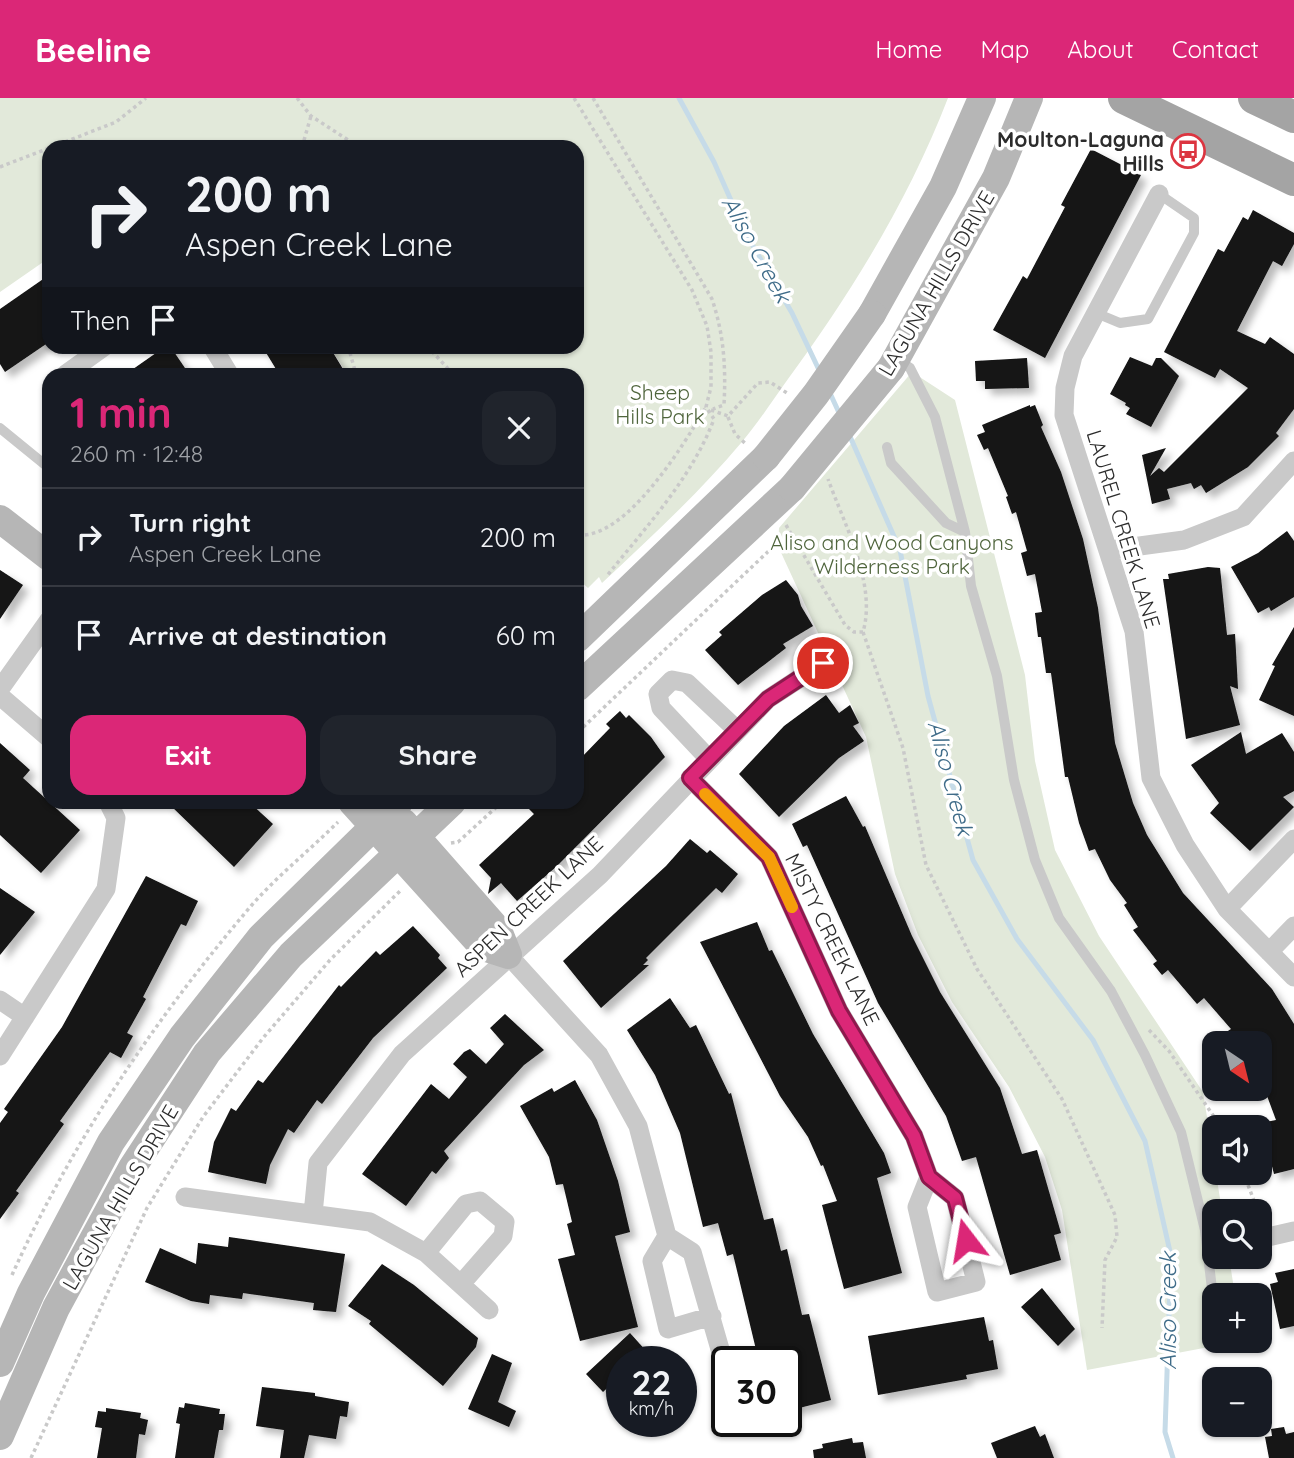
<!DOCTYPE html>
<meta charset="utf-8">
<style>
body{margin:0;font-family:Quicksand,sans-serif;background:#20242c;color:#f1f3f6;height:100vh;display:flex;flex-direction:column;font-size:26px;white-space:nowrap}
*{box-sizing:border-box;margin:0}
p{font-size:23px;color:#9ea1a6}
.icon{flex:none;width:38px;height:38px;fill:none;stroke:currentColor;stroke-width:2;stroke-linecap:round;stroke-linejoin:round}
.map{position:relative;flex:1;overflow:hidden}
.sheet{position:absolute;left:42px;top:270px;width:542px;height:441px;display:flex;flex-direction:column;background:#171b24;border-radius:21px;box-shadow:0 2px 5px #0004}
.sheet>*{flex:none}
.hud{position:absolute;left:42px;top:42px;width:542px;height:214px;border-radius:21px;box-shadow:0 2px 5px #0004;background:#171b24;color:#f1f3f6;overflow:hidden}
.needle{width:46px;rotate:145deg}
.tools{position:absolute;left:1202px;top:933px;display:grid;gap:14px}
.tools a{display:grid;place-items:center;width:70px;height:70px;border-radius:14px;background:#171b24;box-shadow:0 2px 5px #0004;font-size:35px}
.speed{position:absolute;left:606px;top:1248px;display:flex;gap:14px;font-size:35px;font-weight:700;text-align:center}
.speed>*{display:grid;place-content:center;width:91px;height:91px;border-radius:50%;background:#171b24;box-shadow:0 2px 5px #0004;line-height:1}
.speed small{font-size:18px;font-weight:400}
.speed .limit{border:4px solid #111;border-radius:10px;background:#fff;color:#111}
.pin{position:absolute;display:grid;place-items:center;width:60px;height:60px;color:#fff;margin:-30px;border:4px solid #fff;border-radius:50%;box-shadow:0 2px 7px #0007}
.me{position:absolute;width:77px;margin:-38px;rotate:346deg;stroke-linejoin:round;filter:drop-shadow(0 0 5px #0008)}
.turn{display:flex;align-items:center;gap:24px;height:147px;padding:0 28px;font-size:32px}
.turn .icon{width:91px;height:91px;stroke-width:2.5}
.turn b{display:block;font-size:49px;line-height:60px}
.then{display:flex;align-items:center;height:66px;padding:0 28px;background:#0003;gap:14px;font-size:26px}
.round{display:grid;place-items:center;flex:none;width:74px;height:74px;border-radius:21px;background:#20242c}
.head{display:flex;align-items:center;justify-content:space-between;height:119px;padding:0 28px}
h1{font-size:42px;font-weight:800;line-height:52px;color:#db2777}
.button{display:flex;gap:14px;margin-top:auto;padding:14px 28px}
.button a{flex:1;height:80px;border-radius:21px;background:#db2777;color:#fff;font-size:28px;font-weight:800;line-height:80px;text-align:center}
.button a+a{background:#20242c;color:#f1f3f6}
ul{padding:0;list-style:none}
li{display:flex;align-items:center;gap:21px;height:98px;padding:0 28px;border-top:2px solid #363941}
li div{flex:1}
li b{display:block;font-size:26px}
li em{font-style:normal}
header{display:flex;align-items:center;gap:42px;box-sizing:border-box;height:98px;padding:0 35px;background:#db2777;color:#fff}
header strong{font-size:33px}
nav{display:flex;gap:38px;margin-inline-start:auto;font-size:24px}
.map>svg:first-child{display:block}
</style>
<header>
<strong>Beeline</strong>
<nav><a>Home</a><a>Map</a><a>About</a><a>Contact</a></nav>
</header>
<div class="map">
<svg width="1294" height="1360" viewBox="0 0 1294 1360">
<defs>
<filter id="shadow"><feDropShadow dx="6" dy="6" stdDeviation="3.5" flood-color="#0004"/></filter>
</defs>
<rect width="100%" height="100%" fill="#fff"/>
<!-- green -->
<path fill="#e2e9da" d="M0 0H948C909 101 852 194 788 281 773 302 758 325 741 345 699 395 650 440 602 485L599 479 588 490 578 481V276H347L330 249 578 248V49H49V160L0 194Z
M912 274 955 302 1025 577 1035 663 1055 752 1099 838 1203 994 1222 1113H1214V1158L1229 1159 1235 1197H1214V1242L1241 1243 1087 1272 1062 1112 1045 1059 1009 989 952 904 918 837 895 776 866 639 778 448 779 430Z"/>
<g fill="none" stroke-linecap="round" stroke-linejoin="round">
<!-- stream -->
<path stroke="#c6dbe8" stroke-width="5" d="M679 0 714 64 746 136 792 215 820 274
M829 293 841 319
M848 334 900 452 928 598 973 762 1017 841 1093 942 1145 1043 1171 1158 1165 1334 1173 1360"/>
</g>
<!-- building -->
<path fill="#131313" filter="url(#shadow)" d="M1091 51 1141 77 1045 260 993 232 1023 178 1027 181 1065 109 1061 107Z
M1253 112 1294 135V146L1282 168 1273 163 1237 233 1265 246 1270 239 1294 256V311L1276 335 1279 338 1248 369 1206 395 1201 387 1194 391 1191 385 1167 391 1170 401 1152 406 1142 357 1166 350 1150 378 1159 370 1164 374 1248 290 1220 271 1215 280 1164 254 1218 151 1224 154 1243 119 1248 122Z
M49 177V244L5 274 0 266V211Z
M166 248H170L189 276H126Z
M262 248H329L346 276H279Z
M1130 259 1152 268 1156 260H1161L1179 278 1151 329 1126 316 1130 310 1125 307 1126 305 1110 296Z
M1027 260 1029 290 985 291V283H976L975 263Z
M1030 307V309L1035 307 1043 327 1041 329 1061 374 1083 441 1098 510 1115 645 1133 705 1147 737 1183 795 1272 891 1294 926V1071L1274 1076 1261 1025 1276 1022 1260 979V945H1209L1231 931 1204 900 1197 906 1168 872 1162 877 1153 866 1157 863 1133 832 1138 829 1124 807 1127 805 1110 782 1095 751 1089 753 1079 725 1068 679H1065L1051 575H1046L1041 539H1038L1035 515 1042 514 1035 476 1027 478 1021 455 1027 453 1016 414 1012 416 1006 399 1008 398 988 350 984 352 977 337 985 334 982 327Z
M1287 433 1294 443V499L1271 513 1269 509 1258 515 1231 469 1258 455Z
M1208 469 1220 470 1227 537 1235 536 1238 591 1230 588 1240 627 1186 641 1163 481H1169L1168 476Z
M0 472 23 487 0 521Z
M786 482 798 497 801 508 813 528 783 546 786 550 738 587 705 552 722 537 719 534 762 497Z
M1294 529V618L1259 602 1275 568 1272 567Z
M826 597 839 615 850 607 859 625 853 628 864 643 839 660 779 719 739 676 784 628Z
M620 613 626 620 629 617 651 639 665 659 557 768 517 803 501 785 488 796 491 780 479 767 534 716 529 711 536 704H578V663L610 630 606 626Z
M1241 634 1246 656 1282 635 1294 654V693L1283 699 1294 709 1250 753 1210 715 1219 705 1191 667Z
M0 645 30 672 23 680 80 732 41 775 0 737Z
M846 698 863 729 865 728 912 838 940 894 1000 990 1022 1056 1037 1052 1061 1135 1054 1137 1061 1162 1010 1177 976 1059 962 1063 946 1018 878 905 807 747 803 749 792 726Z
M167 704H249L273 726 234 769Z
M690 741 707 755 710 752 738 776 722 795 716 790 646 860 648 862 643 867H649L601 910 563 863 666 768Z
M146 778 198 803 186 828 181 826 143 899 146 901 127 935 133 938 121 960 110 954 60 1023 64 1026 16 1093 19 1095 0 1121V1025L8 1014 4 1011 62 929Z
M0 790 35 814 0 857Z
M757 824 769 853 772 852 813 936 884 1055 891 1075 877 1080 902 1175 844 1191 822 1107 837 1103 823 1067 821 1068 808 1039 780 998 700 844Z
M413 828 440 857 438 860 447 870 373 940 322 1006 317 1002 294 1035 288 1031 270 1067 266 1086 208 1074 214 1044 231 1010 236 1013 258 982 263 985 339 887 341 889 376 853 380 857Z
M670 900 690 930 696 927 729 996 731 995 764 1122 773 1120 781 1153 787 1151 802 1217 809 1216 831 1302 795 1311 794 1307 786 1309V1264H759L733 1156 727 1158 718 1125 703 1129 680 1035 655 977 627 932Z
M505 916 544 952 524 967 444 1053 449 1060 436 1076 432 1073 406 1108 362 1076 431 986 449 1001 467 979 453 966 464 954 470 951 486 966 504 946 490 930Z
M575 982 597 1022 618 1083 630 1134 615 1138 638 1229 580 1243 558 1161 575 1157 567 1126 572 1124 563 1086 556 1087 549 1059 520 1008 552 990 554 994Z
M229 1139 345 1156 336 1214 313 1212 314 1205 243 1195 242 1201 210 1197 209 1206 191 1203 145 1184 160 1150 196 1166 198 1145 228 1149Z
M382 1166 414 1187 478 1240 476 1249 443 1288 369 1226 371 1223 348 1208Z
M1294 1171V1228L1280 1231 1270 1186 1278 1184 1275 1175Z
M1042 1190 1075 1231 1058 1248 1021 1209Z
M984 1219 989 1243 993 1242 998 1271 966 1277 967 1281 878 1297 868 1238Z
M630 1235 656 1264H621V1277L603 1294 586 1276Z
M492 1256 512 1265 498 1304 516 1313 509 1329 468 1311Z
M262 1289 315 1295V1298L349 1304 347 1319 340 1318 336 1341 309 1337 304 1360H280L284 1332 256 1328Z
M185 1305 220 1311 219 1316H225L223 1332H219L214 1360H175L180 1326 176 1325 179 1309 184 1310Z
M106 1310 141 1315 140 1320 148 1322 145 1337 139 1336 136 1360H97L102 1330 95 1329 98 1313 106 1314Z
M1035 1328 1040 1339 1045 1336 1054 1360H997L991 1345Z
M1284 1329 1286 1336 1294 1334V1360H1269L1265 1339 1272 1338 1271 1331Z
M852 1340 853 1345 863 1344 866 1360H814L813 1352 823 1350 822 1346Z"/>
<g fill="none" stroke-linecap="round" stroke-linejoin="round">
<!-- path -->
<path stroke="#c9c9c9" stroke-width="3.5" stroke-dasharray="3.5 3.5" stroke-linecap="butt" d="M297 0 311 18 359 49
M574 0 692 192 707 228 711 254V289L706 309 714 321C692 380 645 430 606 479
M593 0 712 201C724 237 726 269 724 307L713 311
M52 49 116 24 146 0
M302 49 311 18
M0 69 49 50
M348 248 356 276
M427 248 453 276
M711 312 728 318 758 285 770 284 787 295
M728 319 735 336 747 347
M786 427 845 527 854 534H863C877 486 844 426 828 381
M578 437C627 441 684 346 706 309
M863 534 903 650 926 767 977 871 1062 1001 1115 1117 1117 1139 1105 1162 1102 1230
M578 634 775 447 793 439
M451 745 458 744 502 704
M1149 932 1169 953 1221 1029
M1243 1074 1258 1113
M12 1177C73 1042 155 921 251 808 277 778 310 752 338 724
M31 1360 147 1110 203 1019 263 940 330 862 401 792"/>
<!-- lane -->
<path stroke="#c9c9c9" stroke-width="10" d="M1096 215 1120 225 1148 221 1194 135V120L1159 96
M898 262 910 270 935 319 965 434 971 488 997 578 1014 682 1035 762 1059 820 1111 893 1145 957 1181 1034 1205 1132 1212 1191 1210 1236
M0 330 49 370
M887 349 891 365 946 425 965 434"/>
<!-- street -->
<path stroke="#c9c9c9" stroke-width="19" d="M1159 96 1073 258 1065 290 1064 317 1134 533 1151 680 1185 747 1227 811 1294 879
M212 248 229 276
M66 276 105 248
M1110 452 1184 442 1243 419 1294 363
M0 591 49 522
M0 598 49 640
M709 661 661 610 658 596 672 582 687 585 737 632
M690 680 769 759 839 913 914 1038 929 1079 955 1100 976 1184 937 1194 917 1109 929 1079
M1227 811 1294 741
M1269 854 1294 828
M508 857 599 957 638 1028 667 1138 692 1154 726 1272
M0 902 25 919
M0 958 106 791 116 720 108 704
M185 1099 370 1124 426 1155 489 1212
M313 1116 318 1065 402 956 600 777 768 601 823 565
M667 1138 652 1163 668 1231 712 1218
M1268 1139 1294 1133
M426 1155 466 1106 480 1103 505 1124 503 1138 461 1186
M739 1323V1324"/>
<!-- secondary -->
<path stroke="#b6b6b6" stroke-width="28" d="M872 216 943 89 982 0
M891 270 996 80 1029 0
M0 421 49 459
M578 540 766 359
M578 589 792 390
M352 704 483 849 508 857
M404 725 498 832 508 857
M0 1265 31 1195 111 1044 182 939 261 839 399 704
M0 1338 56 1210 132 1070 207 955 291 857 452 704"/>
<!-- primary -->
<path stroke="#a4a4a4" stroke-width="32" d="M1124 0 1294 82
M1254 0 1294 19"/>
<!-- secondary-bridge -->
<path stroke="#b6b6b6" stroke-width="28" d="M766 359 816 296 872 216
M792 390 891 270"/>
</g>
<g fill="none" stroke-linecap="round" stroke-linejoin="round">
<!-- route casing -->
<g stroke="#8e194d" stroke-width="18">
<path id="route" d="M823 565 768 601 690 680 769 759 839 913 914 1038 929 1079 955 1100 966 1142"/>
</g>
<!-- route -->
<use href="#route" stroke="#db2777" stroke-width="12"/>
<!-- slow -->
<path stroke="#f59e0b" stroke-width="12" d="M705 696 769 759 792 809"/>
</g>
<!-- icons -->
<defs>
<g id="bus-ring" transform="scale(1.75)"><circle r="9.5" fill="#fff" stroke="#dc3540" stroke-width="1.5"/><path d="M-5-6H5V4H4V6H2V4H-2V6H-4V4H-5ZM-3.5-4V0h7V-4ZM-3.5 1.2v1.5H-2V1.2ZM2 1.2v1.5H3.5V1.2Z" fill="#dc3540"/></g>
</defs>
<g fill-rule="evenodd">
<use href="#bus-ring" x="1188" y="53"/>
</g>
<g text-anchor="middle" dominant-baseline="central" stroke-width="7" stroke-linejoin="round" paint-order="stroke">
<!-- poi labels -->
<g font-size="21" font-weight="bold" fill="#2c2c2c" stroke="#fff" text-anchor="end">
<text x="1164" y="41">Moulton-Laguna<tspan x="1164" dy="24">Hills</tspan></text>
</g>
<!-- street labels -->
<g font-size="21" fill="#2c2c2c" stroke="#fff">
<text transform="translate(936 185) rotate(-60)">LAGUNA HILLS DRIVE</text>
<text transform="translate(1124 431) rotate(73)">LAUREL CREEK LANE</text>
<text transform="translate(528 808) rotate(-43)">ASPEN CREEK LANE</text>
<text transform="translate(833 841) rotate(64)">MISTY CREEK LANE</text>
<text transform="translate(120 1099) rotate(-60)">LAGUNA HILLS DRIVE</text>
</g>
<!-- park labels -->
<g font-size="21" fill="#4f653c" stroke="#fff">
<text x="660" y="294">Sheep<tspan x="660" dy="24">Hills Park</tspan></text>
<text x="892" y="444">Aliso and Wood Canyons<tspan x="892" dy="24">Wilderness Park</tspan></text>
</g>
<!-- water labels -->
<g font-size="23" font-style="italic" fill="#3f6c89" stroke="#fff">
<text transform="translate(757 151) rotate(61)">Aliso Creek</text>
<text transform="translate(951 680) rotate(75)">Aliso Creek</text>
<text transform="translate(1167 1213) rotate(-90)">Aliso Creek</text>
</g>
</g>
</svg>
<div class="tools">
<a><svg class="needle" viewBox="-14 -14 28 28"><path d="M0-13l5 13h-10z" fill="#e53935"/><path d="M0 13l5-13h-10z" fill="#9ea1a6"/></svg></a>
<a><svg class="icon" aria-label="sound" viewBox="0 0 24 24"><path d="M4 9h4l5-4v14l-5-4H4zM17 9q2 3 0 6"/></svg></a>
<a><svg class="icon" aria-label="search" viewBox="0 0 24 24"><circle cx="10" cy="10" r="6"/><path d="M15 15l6 6"/></svg></a>
<a>+</a>
<a>−</a>
</div>
<div class="speed"><div>22<small>km/h</small></div><div class="limit">30</div></div>
<div class="pin" style="left:823px;top:565px;background:#d93025"><svg class="icon" aria-label="arrive" viewBox="0 0 24 24"><path d="M6 21V4h12l-3 4 3 4H6"/></svg></div>
<svg class="me" style="left:966px;top:1142px" viewBox="-20 -20 40 40"><path d="M0-17L14 15 0 8-14 15z" fill="#db2777" stroke="#fff" stroke-width="4"/></svg>
<div class="hud">
<div class="turn"><svg class="icon" aria-label="right" viewBox="0 0 24 24"><path d="M7 20v-9h11M14 6l5 5-5 5"/></svg><div><b>200 m</b>Aspen Creek Lane</div></div>
<div class="then">Then<svg class="icon" aria-label="arrive" viewBox="0 0 24 24"><path d="M6 21V4h12l-3 4 3 4H6"/></svg></div>
</div>
<section class="sheet">
<div class="head"><div><h1>1 min</h1><p>260 m · 12:48</p></div><a class="round"><svg class="icon" aria-label="close" viewBox="0 0 24 24"><path d="M6 6l12 12M18 6L6 18"/></svg></a></div>
<ul>
<li><svg class="icon" aria-label="right" viewBox="0 0 24 24"><path d="M7 20v-9h11M14 6l5 5-5 5"/></svg><div><b>Turn right</b><p>Aspen Creek Lane</p></div><em>200 m</em></li>
<li><svg class="icon" aria-label="arrive" viewBox="0 0 24 24"><path d="M6 21V4h12l-3 4 3 4H6"/></svg><div><b>Arrive at destination</b></div><em>60 m</em></li>
</ul>
<div class="button"><a>Exit</a><a>Share</a></div>
</section>
</div>
